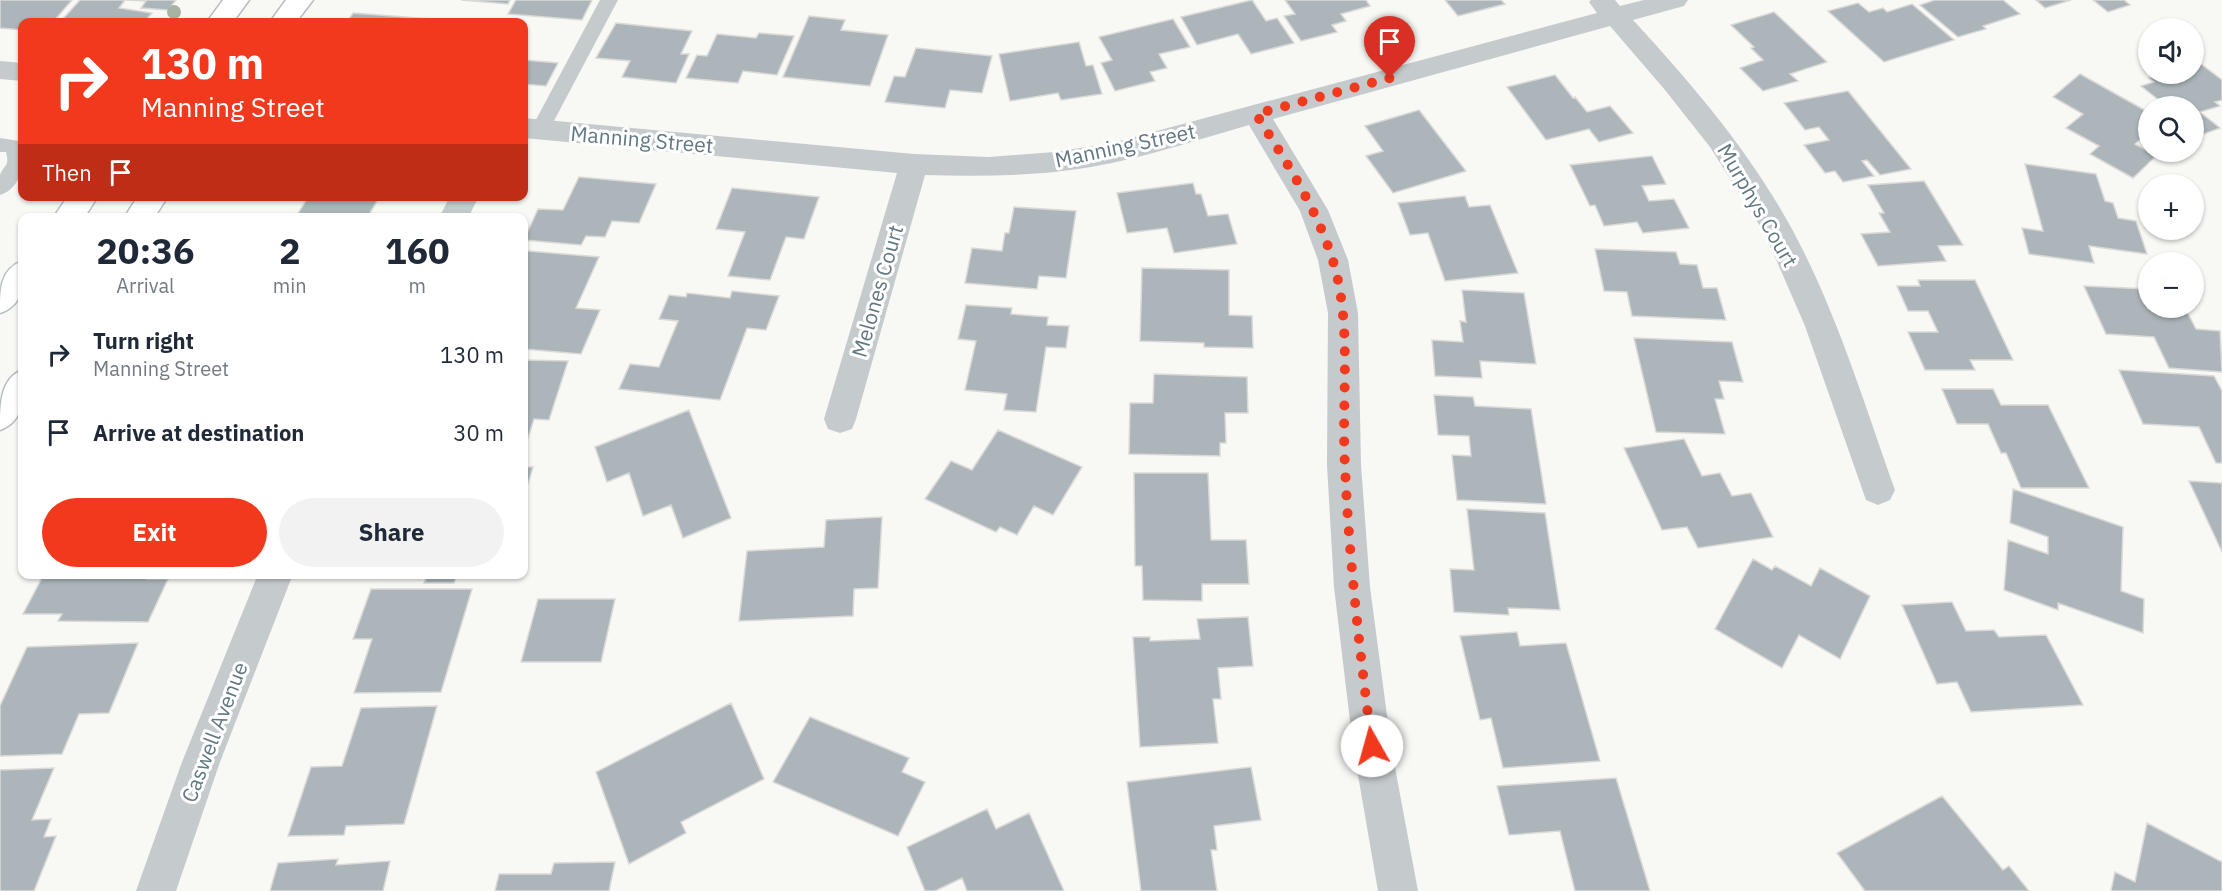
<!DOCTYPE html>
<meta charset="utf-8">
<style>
body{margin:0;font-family:"IBM Plex Sans",sans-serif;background:#f2f2f3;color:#1f2937;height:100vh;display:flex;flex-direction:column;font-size:22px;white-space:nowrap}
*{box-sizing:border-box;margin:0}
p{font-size:20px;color:#747a83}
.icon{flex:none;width:33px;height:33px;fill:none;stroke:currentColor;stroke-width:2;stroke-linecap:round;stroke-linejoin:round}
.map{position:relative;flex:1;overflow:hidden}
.details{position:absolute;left:18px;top:213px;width:510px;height:366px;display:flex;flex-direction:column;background:#fff;border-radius:12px;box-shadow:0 2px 4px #0004}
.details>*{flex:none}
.guide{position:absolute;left:18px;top:18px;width:510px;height:183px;border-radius:12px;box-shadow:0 2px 4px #0004;background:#f0391d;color:#fff;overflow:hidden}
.controls{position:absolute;left:2138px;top:18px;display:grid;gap:12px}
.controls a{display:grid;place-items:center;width:66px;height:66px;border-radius:50%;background:#fff;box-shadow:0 2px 4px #0004;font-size:30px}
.pin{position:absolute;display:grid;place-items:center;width:51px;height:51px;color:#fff;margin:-62px -26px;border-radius:50% 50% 50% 0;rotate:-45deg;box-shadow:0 0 6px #0007}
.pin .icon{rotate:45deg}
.me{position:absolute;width:66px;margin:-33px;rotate:353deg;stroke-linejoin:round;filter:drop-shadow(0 0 4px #0008)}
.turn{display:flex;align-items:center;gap:21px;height:126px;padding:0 24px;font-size:27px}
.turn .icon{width:78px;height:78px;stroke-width:2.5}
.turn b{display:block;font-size:42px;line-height:51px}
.then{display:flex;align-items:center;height:57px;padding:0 24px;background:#0003;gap:12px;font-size:22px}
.eta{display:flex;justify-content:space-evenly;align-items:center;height:102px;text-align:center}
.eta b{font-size:36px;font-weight:700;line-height:42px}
.cta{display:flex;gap:12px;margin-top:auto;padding:12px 24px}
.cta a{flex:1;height:69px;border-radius:36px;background:#f0391d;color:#fff;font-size:24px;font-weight:700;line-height:69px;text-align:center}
.cta a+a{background:#f2f2f3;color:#1f2937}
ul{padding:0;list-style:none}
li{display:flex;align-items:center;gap:18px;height:78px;padding:0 24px}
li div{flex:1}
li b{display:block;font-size:22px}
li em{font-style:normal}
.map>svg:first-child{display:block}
</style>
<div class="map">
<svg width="2222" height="891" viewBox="0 0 2222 891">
<rect width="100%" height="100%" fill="#f8f8f5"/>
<!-- building -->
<path fill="#acb6ba" stroke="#dad9d7" stroke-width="1.5" d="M0 0H72L53 22H22V30L0 28Z
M80 0H125L119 8 152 13 144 22H60Z
M126 0H176L168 10 141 8 146 1Z
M461 0H510L508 4Z
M516 0H592L582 20 508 14Z
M1252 0 1266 21 1277 18 1294 43 1251 54 1238 34 1197 45 1181 17Z
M1285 0H1366L1370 6 1341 14 1346 21 1332 25 1337 32 1301 41 1284 16 1295 14Z
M1445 0H1501L1505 4 1458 16Z
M1935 0H2003L2020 14 1983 26 1986 29 1958 37 1920 5Z
M2036 0H2071L2045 8Z
M2093 0H2124L2130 5 2108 12Z
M1858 3 1869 12 1883 8 1887 12 1912 4 1954 40 1884 62 1828 11Z
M1774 12 1827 62 1790 74 1798 81 1763 91 1740 68 1763 60 1751 48 1754 47 1731 25Z
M353 13 470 22H347Z
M809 16 845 20 841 30 888 35 870 86 783 77Z
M1173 19 1190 47 1159 54 1167 68 1150 72 1155 81 1115 91 1101 63 1112 60 1099 37Z
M616 23 692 31 681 54H689L676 83 622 77 630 61 596 58Z
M759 33 794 36 777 75 743 71 738 83 686 78 697 55 707 56 717 34 756 38Z
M1079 42 1086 66 1093 65 1102 94 1061 100 1058 93 1010 101 999 54Z
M916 48 992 56 982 93 950 90 945 108 885 102 894 76 905 77Z
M2193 58 2222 80V100L2215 102 2220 106 2200 112 2220 128 2193 138V106H2162L2165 105 2141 86 2154 82 2149 78 2162 74H2193Z
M524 60 558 63 546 86 524 84Z
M2080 74 2148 112V132L2135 144 2156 156 2133 178 2090 154 2099 146 2066 128 2083 114 2053 97Z
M1555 75 1573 98 1575 97 1587 112 1610 106 1633 133 1599 142 1589 129 1546 140 1507 87Z
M1848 91 1911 169 1880 175 1867 160 1862 161 1874 176 1843 182 1835 171 1825 173 1804 145 1829 140 1819 127 1805 130 1784 103Z
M1419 110 1466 171 1393 193 1366 156 1383 151 1365 126Z
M1652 156 1666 184 1642 186 1649 201 1674 199 1689 228 1643 233 1637 222 1604 226 1595 205 1590 206 1570 165Z
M2025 164 2096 174 2105 201 2113 203 2118 218 2136 221 2147 254 2089 246 2094 263 2029 254 2022 228 2043 231Z
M579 177 656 184 639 223 612 221 605 237 586 236 581 245 524 240 538 209 563 210Z
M1924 181 1963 245 1938 246 1946 261 1878 266 1861 234 1890 232 1879 213H1884L1868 185Z
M1193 183 1196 194H1201L1208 216 1228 214 1237 244 1174 253 1167 228 1127 233 1117 193Z
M732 188 819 197 804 239 786 237 770 280 728 276 745 232 716 229Z
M309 196H380L367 218H295Z
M1465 196 1469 207 1490 205 1518 273 1445 281 1428 233 1410 235 1398 203Z
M1014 207 1076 211 1066 278 1039 276 1037 289 965 283 972 248 1002 251 1005 233H1009Z
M1595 249 1676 252 1680 264 1697 265 1703 288H1717L1726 320 1632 316 1627 292 1604 291Z
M528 251 599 257 576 308 600 310 581 354 524 349V259Z
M1142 268 1229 270V315L1252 316 1253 348 1204 347V343L1140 341Z
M1918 280H1975L2013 360H1970L1975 370H1925L1908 332H1938L1928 311H1908L1897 286H1920Z
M2084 286 2148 289V308H2185L2196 329 2220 331 2222 372 2169 368 2154 337 2106 334Z
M1462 290 1524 293 1536 364 1480 361 1482 378 1435 376 1432 340 1463 342 1460 321 1466 322Z
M732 291 779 296 766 330 747 328 720 400 619 389 630 364 659 367 678 321 659 319 669 295 686 297 687 293 730 298Z
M966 305 1012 308 1011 314 1048 317 1047 325 1069 326 1066 348 1046 347 1036 412 1004 410 1007 394 965 390 976 341 958 339Z
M1634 338 1732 342 1743 382 1719 381 1724 399H1715L1725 434 1656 432Z
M524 360 568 361 549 420 534 419 524 450Z
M2119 370 2214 376 2222 391V463H2216L2199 427 2143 424Z
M1154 374 1247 377 1248 413H1225L1226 443H1220V456L1129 454 1130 403H1153Z
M1942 389H1993L2001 405H2048L2089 488H2021L2006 453H2001L1988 424H1957Z
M1434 395 1473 397 1475 406 1531 409 1546 504 1457 500 1452 455 1471 456 1469 436 1438 435Z
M689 410 731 518 683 538 671 505 643 516 629 473 607 482 595 447Z
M998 430 1082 467 1053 515 1034 506 1017 535 1000 527 996 532 925 499 951 461 972 470Z
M1684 439 1702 476 1720 473 1732 496 1751 493 1773 537 1698 548 1687 527 1662 530 1624 448Z
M524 467H533L525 493H524Z
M1134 473H1208L1211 540H1246L1249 584H1202V601L1143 600 1142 566H1135Z
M2189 481 2222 483V552Z
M2013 489 2123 527 2121 591 2144 599 2143 633 2058 603V610L2004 590 2008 540 2048 554V537L2010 523Z
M1467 509 1545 513 1560 610 1508 608 1509 615 1454 612 1450 569 1474 570Z
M882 517 878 588 854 589 853 616 739 621 747 551 824 547 826 520Z
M1753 559 1772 570 1775 566 1811 586 1820 568 1870 596 1840 659 1799 635 1782 668 1715 629Z
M44 574H149L147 579H168L148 622 58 621 62 614H23Z
M428 574H457L454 583H424Z
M371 589H472L441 692 354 693 372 639H353Z
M538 599H615L601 662H521Z
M1952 602 1966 631 1994 630 1999 637 2046 635 2083 705 1971 712 1957 682 1937 684 1902 605Z
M1248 617 1253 666 1218 668 1221 699H1213L1218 743 1140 747 1133 637H1150V641L1200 639 1197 619Z
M1517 632 1520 646 1566 643 1600 761 1503 768 1491 718 1480 720 1460 636Z
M138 643 109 713 79 714 62 754 0 756V706L27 647Z
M731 703 764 779 681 822 686 833 629 864 596 772Z
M437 706 404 824 346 826 344 835 288 836 311 767 342 766 361 708Z
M810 717 909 758 902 772 925 782 898 836 773 782Z
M1251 767 1261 820 1214 826 1217 850H1211L1217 891H1141L1127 782Z
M54 768 32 820 51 819 44 837 56 836 34 891H0V770Z
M1616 778 1650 891H1575L1560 831 1509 835 1497 786Z
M1942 796 2003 870 2009 866 2029 891H1865L1837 853Z
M987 809 996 829 1029 813 1064 891H967L962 878 935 891H925L907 847Z
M2147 823 2222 862V891H2111L2115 872 2135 882Z
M338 859 336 865 390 861 383 891H270L278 863Z
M615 862 609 891H495L499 874H551L554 863Z"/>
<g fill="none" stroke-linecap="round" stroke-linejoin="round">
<!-- secondary casing -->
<g stroke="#b7bec1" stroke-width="3">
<path id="secondary" d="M223 0H249L233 22H207Z
M286 0H313L296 22H270Z
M68 196H98L84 218H53Z
M138 196H168L154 218H124Z
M22 261C24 283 24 305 0 313 0 289 0 270 22 261Z
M22 370C24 393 26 421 0 430 0 405 0 379 22 370Z"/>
</g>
<!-- service -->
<path fill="#c5cacd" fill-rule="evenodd" d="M600 0H618L547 134 540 136 533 134 531 129Z
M0 138 19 141C29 159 21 189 0 195 0 190 0 180 0 175 4 164 10 167 6 152H0Z"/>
<!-- minor -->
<path fill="#c5cacd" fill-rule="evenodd" d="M1591 0H1615L1620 6 1644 0H1688L1684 6 1633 20C1693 85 1751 153 1793 231 1837 313 1864 403 1895 490L1890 500 1878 505 1866 500 1805 326 1765 234 1710 147 1665 90 1610 26 1273 119 1328 210 1348 260 1358 313 1361 465 1370 587 1391 746 1418 891H1378L1353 746 1334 587 1327 465 1328 313 1318 260 1300 211 1249 125C1204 138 1158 153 1112 163 1050 176 988 177 925 175L856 419 852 429 840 433 828 429 824 419 897 173 524 138V118L914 154 989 157 1055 152 1112 143 1597 13 1589 2Z
M0 61 22 63V81L0 79Z
M450 196H479L468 218H439Z
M258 574H293L220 762 176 891H136L182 762Z"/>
<!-- secondary -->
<use href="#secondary" fill="#fff" fill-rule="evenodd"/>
</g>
<!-- trees -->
<circle fill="#a8b3a3" cx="174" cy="12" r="7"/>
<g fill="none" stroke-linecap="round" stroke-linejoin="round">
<!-- route -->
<path stroke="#f0391d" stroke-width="10" stroke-dasharray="0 18" d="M1372 746C1360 653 1349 560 1345 466 1341 399 1353 322 1332 258 1315 205 1285 160 1256 114L1390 78"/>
</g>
<g text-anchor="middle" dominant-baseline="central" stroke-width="6" stroke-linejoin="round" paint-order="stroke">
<!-- street labels -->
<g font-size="21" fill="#617782" stroke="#fff">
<text transform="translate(642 139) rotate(5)">Manning Street</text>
<text transform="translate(1125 145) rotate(-12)">Manning Street</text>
<text transform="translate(1758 205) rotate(60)">Murphys Court</text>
<text transform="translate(877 291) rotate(-74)">Melones Court</text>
<text transform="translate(214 732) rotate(-69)">Caswell Avenue</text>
</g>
</g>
</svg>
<div class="controls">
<a><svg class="icon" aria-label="sound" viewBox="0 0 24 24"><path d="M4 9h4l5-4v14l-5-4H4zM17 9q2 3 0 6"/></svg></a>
<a><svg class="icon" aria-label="search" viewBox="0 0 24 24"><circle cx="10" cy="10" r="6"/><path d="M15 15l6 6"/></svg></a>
<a>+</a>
<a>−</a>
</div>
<div class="pin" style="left:1390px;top:78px;background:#d93025"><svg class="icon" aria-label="arrive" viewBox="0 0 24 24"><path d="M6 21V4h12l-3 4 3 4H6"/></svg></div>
<svg class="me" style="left:1372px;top:746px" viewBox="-20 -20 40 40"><circle r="19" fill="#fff"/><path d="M0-13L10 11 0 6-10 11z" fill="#f0391d"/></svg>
<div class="guide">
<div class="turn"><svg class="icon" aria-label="right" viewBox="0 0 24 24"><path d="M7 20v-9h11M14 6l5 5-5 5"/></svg><div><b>130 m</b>Manning Street</div></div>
<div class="then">Then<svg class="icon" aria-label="arrive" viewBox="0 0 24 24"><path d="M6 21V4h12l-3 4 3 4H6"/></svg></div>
</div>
<section class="details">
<div class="eta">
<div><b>20:36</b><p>Arrival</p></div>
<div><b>2</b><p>min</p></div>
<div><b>160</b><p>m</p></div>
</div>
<ul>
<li><svg class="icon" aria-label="right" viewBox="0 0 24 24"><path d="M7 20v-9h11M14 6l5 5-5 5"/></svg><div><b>Turn right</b><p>Manning Street</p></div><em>130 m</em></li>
<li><svg class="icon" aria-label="arrive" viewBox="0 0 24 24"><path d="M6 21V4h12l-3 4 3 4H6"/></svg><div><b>Arrive at destination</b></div><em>30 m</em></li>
</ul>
<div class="cta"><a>Exit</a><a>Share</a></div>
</section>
</div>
